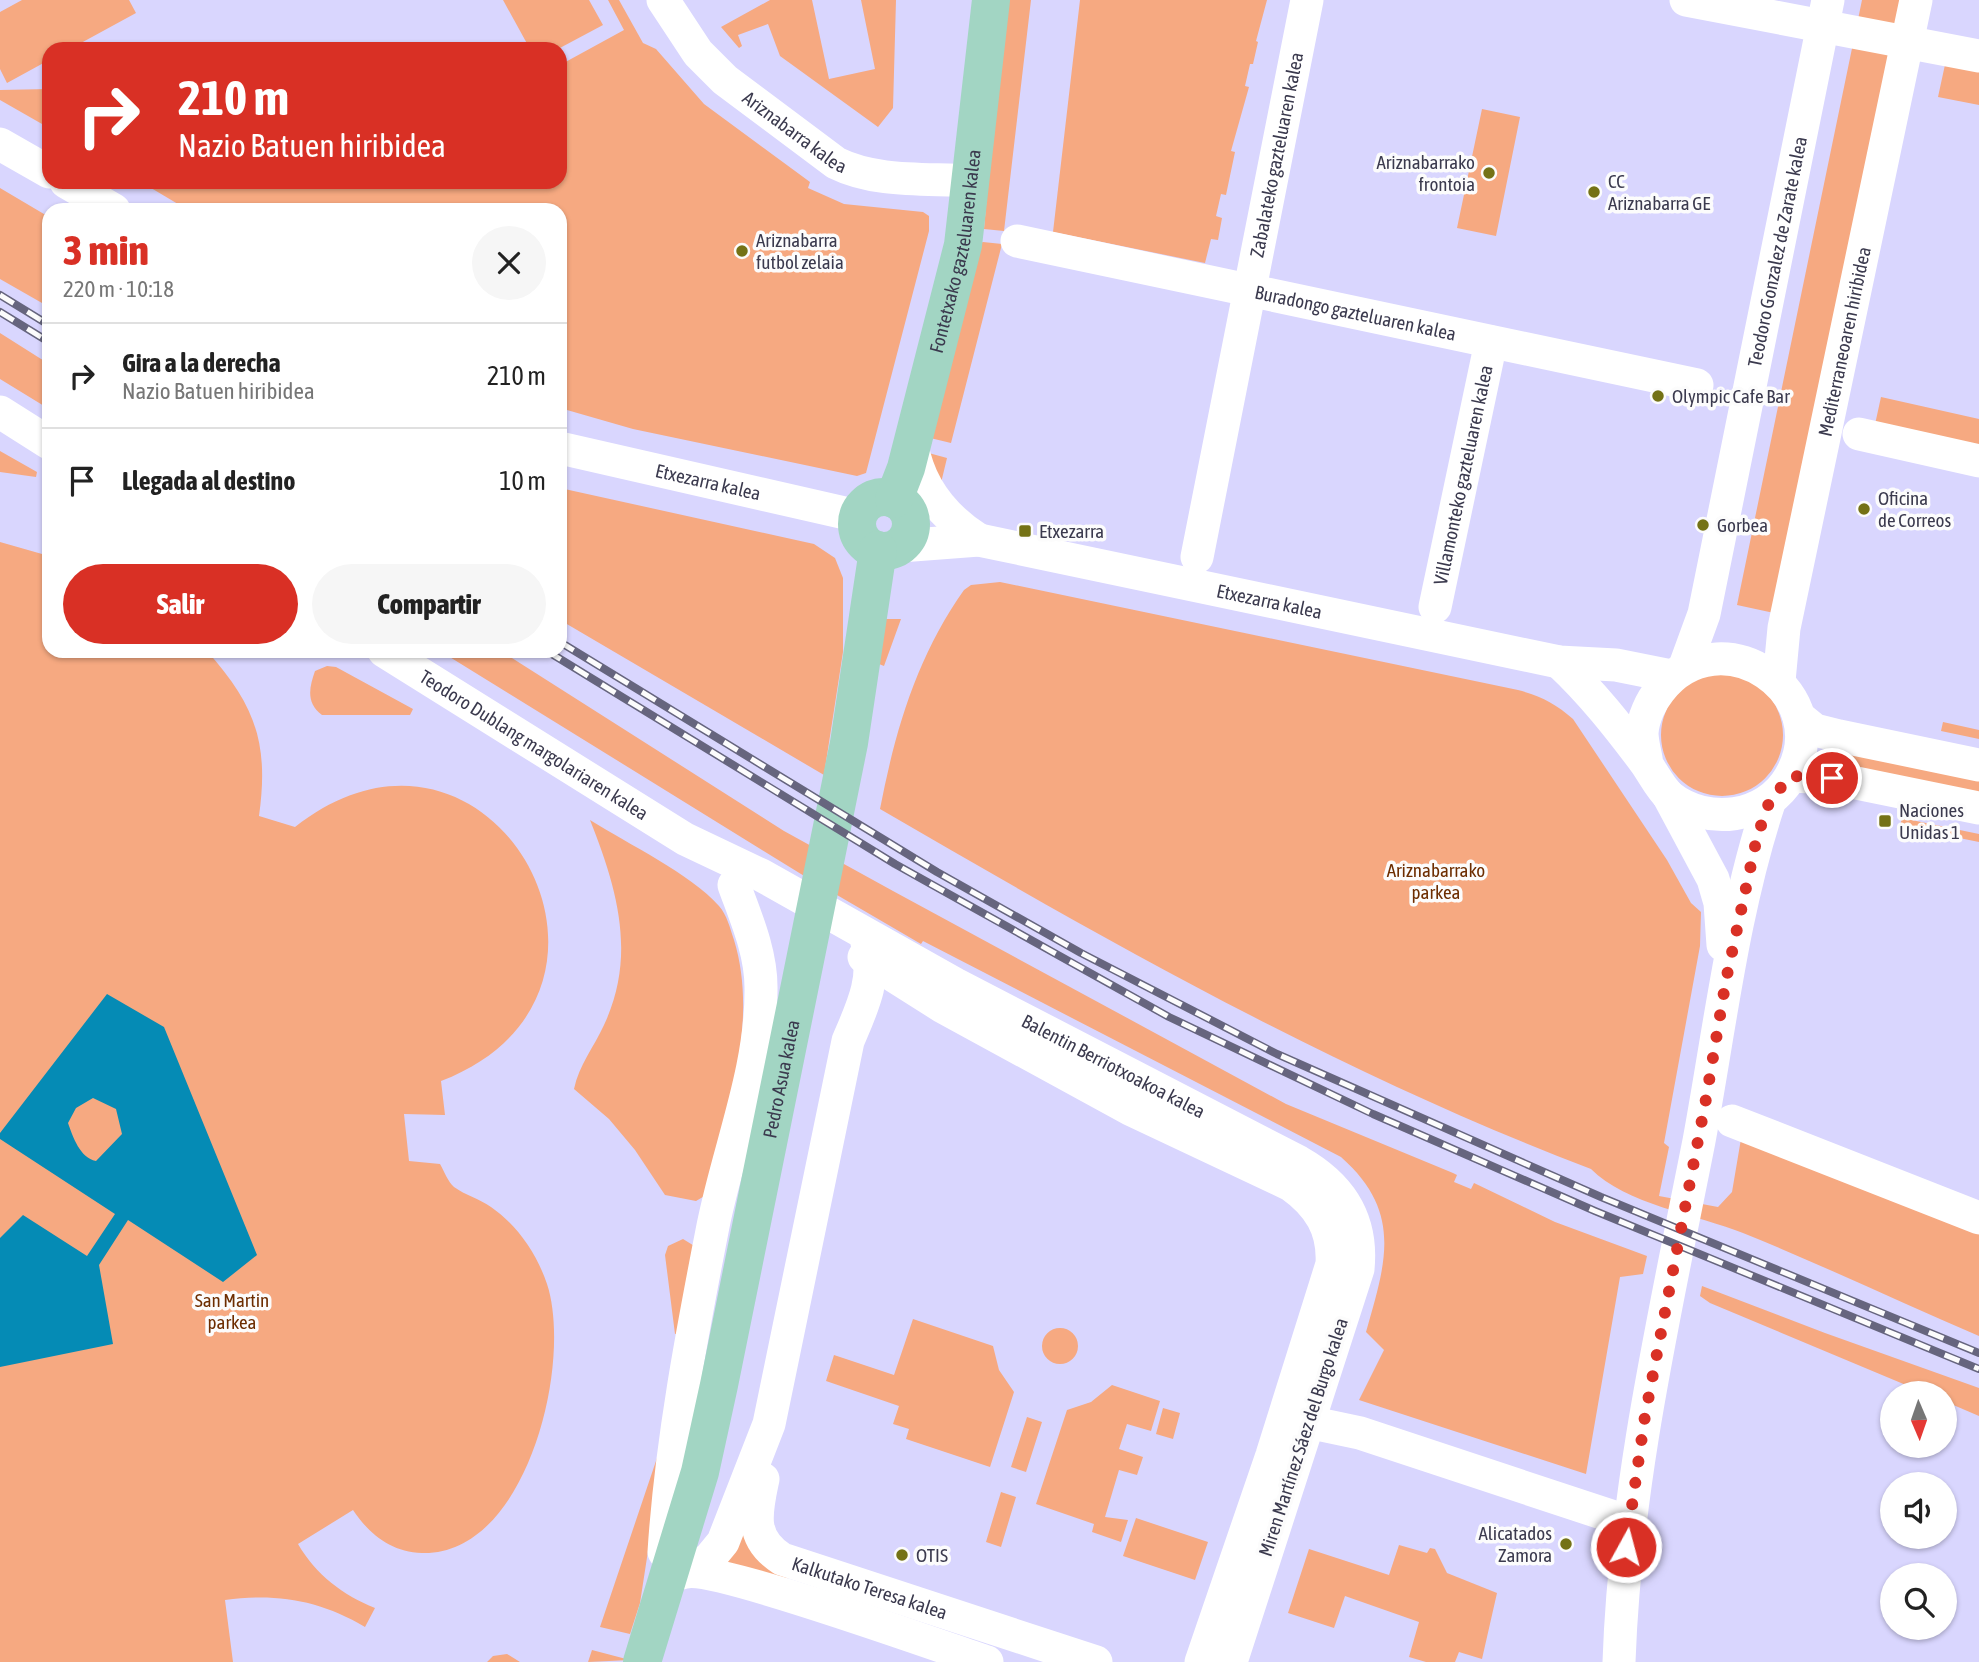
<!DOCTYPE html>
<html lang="es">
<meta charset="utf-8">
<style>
body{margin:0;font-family:"Asap Condensed",sans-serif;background:#f6f6f6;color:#222;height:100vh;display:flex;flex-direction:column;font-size:26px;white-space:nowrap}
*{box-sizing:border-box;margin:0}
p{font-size:23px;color:#767676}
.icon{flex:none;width:38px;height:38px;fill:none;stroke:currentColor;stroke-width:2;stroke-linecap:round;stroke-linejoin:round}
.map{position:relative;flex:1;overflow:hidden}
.sheet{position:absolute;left:42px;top:203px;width:525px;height:455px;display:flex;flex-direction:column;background:#fff;border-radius:21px;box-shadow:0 2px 5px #0004}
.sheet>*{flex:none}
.top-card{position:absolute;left:42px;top:42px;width:525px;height:147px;border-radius:21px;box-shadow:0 2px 5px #0004;background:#d93025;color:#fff;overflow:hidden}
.needle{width:46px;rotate:178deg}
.tools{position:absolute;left:1880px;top:1381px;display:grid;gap:14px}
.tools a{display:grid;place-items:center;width:77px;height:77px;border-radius:50%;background:#fff;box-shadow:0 2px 5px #0004;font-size:35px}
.pin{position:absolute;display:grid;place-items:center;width:60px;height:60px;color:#fff;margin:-30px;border:4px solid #fff;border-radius:50%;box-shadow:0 2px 7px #0007}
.me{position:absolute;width:77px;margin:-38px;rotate:7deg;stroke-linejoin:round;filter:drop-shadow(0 0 5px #0008)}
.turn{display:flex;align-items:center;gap:24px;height:147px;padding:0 21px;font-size:32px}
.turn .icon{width:91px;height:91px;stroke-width:2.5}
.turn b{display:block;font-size:49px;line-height:60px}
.round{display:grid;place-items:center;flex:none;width:74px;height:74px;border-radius:37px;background:#f6f6f6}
.headline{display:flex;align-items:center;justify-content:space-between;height:119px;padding:0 21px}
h1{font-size:42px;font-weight:800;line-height:52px;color:#d93025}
.primary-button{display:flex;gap:14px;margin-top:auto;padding:14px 21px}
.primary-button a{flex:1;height:80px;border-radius:42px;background:#d93025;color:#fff;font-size:28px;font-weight:800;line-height:80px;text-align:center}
.primary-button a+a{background:#f6f6f6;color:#222}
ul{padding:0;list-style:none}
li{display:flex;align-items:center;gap:21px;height:105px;padding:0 21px;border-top:2px solid #e0e0e0}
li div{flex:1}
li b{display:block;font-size:26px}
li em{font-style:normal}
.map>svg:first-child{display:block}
</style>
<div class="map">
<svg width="1979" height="1662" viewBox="0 0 1979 1662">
<rect width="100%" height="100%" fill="#d9d6fe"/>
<!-- green -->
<path fill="#f6a981" d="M22 0H129L136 13 70 49H49V60L7 83 0 69V12Z
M503 0H589L603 25 558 49H530Z
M608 0H619L643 43 656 49 704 104 810 182 808 188 844 204 923 212 929 216V231L866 473 857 476 633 429 560 408V210H188L141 182H560V65L624 30Z
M770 0H812L829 79 875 69 861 0H896L893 108 878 127 780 56 768 24 738 35 742 46 739 48 721 27Z
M1004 0H1031L1004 231 984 229Z
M1080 0H1267L1256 41 1258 42 1253 64H1250L1245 86 1249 87 1231 151 1235 152 1226 195 1221 194 1216 216 1222 218 1218 240 1211 239 1205 263 1053 232Z
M1862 0H1903L1774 613 1737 605Z
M1946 60 1979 67V105L1938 97Z
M49 89V128L0 100V90Z
M1482 109 1520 117 1496 236 1457 228Z
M0 188 49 217V307L0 279Z
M983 242 1002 244 951 443 926 437 974 246Z
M0 333 49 364V409L0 379Z
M1881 397 1979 419V452L1874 429Z
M0 451 37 472 36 477 0 472Z
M925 452 947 458 941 483Z
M560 488 814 544 835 558 843 578V652L824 775 560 620Z
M0 542 49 556V651H207C256 706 269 744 259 816L295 827C490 673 670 993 441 1081L445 1115 404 1114 409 1161 440 1164C444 1171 448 1182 454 1187 465 1195 480 1199 491 1207 517 1225 537 1254 547 1284 573 1363 527 1556 422 1553 391 1552 369 1534 353 1510L298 1544C316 1575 343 1595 375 1608L365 1627C320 1600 276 1593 225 1600L233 1662H0Z
M1000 582 1518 690C1541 696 1556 704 1573 719L1667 860 1691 903 1701 912 1700 946 1664 1143 1669 1147 1659 1196 1718 1207 1732 1192 1742 1133 1979 1233V1336C1900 1302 1822 1265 1743 1233 1698 1215 1625 1204 1591 1169 1339 1073 1112 944 880 809 895 731 917 656 964 590L971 585Z
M884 619H901L884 666 879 664Z
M440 651H501L784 831 893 891 1286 1104 1453 1173 1457 1175 1454 1182 1471 1189 1474 1183 1555 1222 1647 1256 1643 1274 1620 1277 1586 1474 1359 1400 1384 1350 1366 1332C1386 1262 1403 1212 1341 1157L923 941 921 944 801 874Z
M327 666 336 667 413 709 410 715H322C306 703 309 688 315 671Z
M1661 735a61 61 0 1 1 122 0a61 61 0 1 1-122 0Z
M1943 722 1979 730V739L1941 731Z
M1851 750 1979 778V796L1847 768Z
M1902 818 1979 834V842L1900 826Z
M590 820C628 844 691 874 719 906 727 915 730 928 734 940 758 1018 729 1103 714 1181L708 1194 696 1201 665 1195 635 1150 609 1119 574 1089C579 1065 594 1047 604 1025 637 955 617 888 590 820Z
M683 1239 696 1247 684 1334H675L665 1255 668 1246Z
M1702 1286 1825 1333 1979 1388V1416L1944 1401V1393H1925L1710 1303 1700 1296Z
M913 1319 993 1346 999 1370 1014 1392 990 1467 906 1439 909 1429 893 1424 899 1406 826 1381 834 1355 894 1375Z
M1042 1346a18 18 0 1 1 36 0a18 18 0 1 1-36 0Z
M1112 1385 1160 1401 1151 1431 1127 1424 1119 1449 1143 1457 1137 1475 1119 1470 1105 1517 1128 1520 1121 1542 1092 1532 1094 1524 1036 1504 1067 1410 1091 1402Z
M1163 1408 1180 1413 1173 1439 1156 1434Z
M1027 1417 1042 1422 1026 1472 1011 1467Z
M657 1458 662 1460 640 1603 630 1634 600 1627Z
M750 1489 792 1589 726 1563Z
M1001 1492 1016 1497 1001 1547 986 1542Z
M1136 1518 1208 1542 1195 1580 1123 1556Z
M1399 1545 1427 1553 1430 1548 1435 1549 1447 1573 1497 1593 1482 1659 1459 1652 1455 1662H1426L1409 1657 1419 1622 1345 1596 1334 1628 1288 1613 1309 1549 1389 1575Z
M592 1650 630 1660 588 1662Z
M507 1654 520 1662H487L493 1656Z"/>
<!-- water -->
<path fill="#058bb5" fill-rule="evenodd" d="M107 994 164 1027 257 1255 223 1282 128 1220 99 1265 113 1344 0 1367V1238L23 1215 87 1256 115 1214 0 1139V1133ZM93 1098 116 1109 122 1134 96 1161C80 1158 73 1137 68 1123L76 1108Z"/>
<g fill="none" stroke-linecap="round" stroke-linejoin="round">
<!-- minor -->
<g stroke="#fff" stroke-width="33">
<path id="s1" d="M663 0 698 53 725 80 836 163C876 183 927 178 971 181"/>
<path d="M1686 0 1979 56"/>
<path d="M0 144 49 172"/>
<path d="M66 182 114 210"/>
<path id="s2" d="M1017 241 1697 385"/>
<path d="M0 412 49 443"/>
<path d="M1859 434 1979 461"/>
<path d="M912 445C919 487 943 517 979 540"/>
<path id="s3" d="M560 448 858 516"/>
<path id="s4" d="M900 546 979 540 1559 662 1616 665 1671 676"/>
<path id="s5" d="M1197 557 1307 0"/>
<path id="s6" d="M1435 607 1491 342"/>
<path id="s7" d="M384 651 685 839 761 875 955 984 1299 1162C1341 1186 1363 1219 1358 1269L1231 1662"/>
<path d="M1559 662C1592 693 1618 726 1645 762 1653 773 1660 788 1670 797 1707 826 1766 819 1790 777 1839 693 1720 613 1660 690 1651 701 1643 718 1642 733 1642 743 1646 755 1647 765"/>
<path id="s8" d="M1685 666 1704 614 1828 0"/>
<path id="s9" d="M1779 681 1784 628 1916 0"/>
<path d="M1799 717 1815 730 1839 736 1979 765"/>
<path d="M1791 776 1832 778 1979 808"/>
<path d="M1668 795 1713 879 1720 903 1723 945"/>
<path d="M864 957 943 1007 1130 1109 1291 1185C1319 1205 1334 1229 1332 1264L1272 1455 1201 1662"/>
<path d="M1732 1121 1979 1218"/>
<path d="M1288 1430 1308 1422 1360 1433 1629 1522"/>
<path id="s10" d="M763 1479C756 1512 749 1538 782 1559L1096 1662"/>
<path d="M664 1552C671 1443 692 1333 713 1226 729 1146 762 1070 761 987 761 952 746 918 734 885"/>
<path d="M690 1570 709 1559 723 1542 769 1424 848 1041C862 1008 877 978 867 943"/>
<path d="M682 1573C710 1563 942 1647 987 1662"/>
<path d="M1619 1662C1625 1486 1665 1313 1699 1141 1720 1027 1733 910 1770 800"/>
</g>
<!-- major -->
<g stroke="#a2d5c3" stroke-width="38">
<circle cx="884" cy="524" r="27"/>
<path id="s11" d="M894 499 906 468 963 245 991 0"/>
<path id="s12" d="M642 1662 700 1472 719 1385 849 743 878 550"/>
</g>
<!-- rail casing -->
<g stroke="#66657e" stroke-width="8">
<path id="rail" d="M0 295 49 325
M0 312 49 342
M560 642 937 872 1081 953 1277 1054 1601 1197 1979 1353
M547 651 895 864 1169 1017 1373 1114 1595 1211 1979 1369"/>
</g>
<!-- rail -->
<use href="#rail" stroke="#fcfcfc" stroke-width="5" stroke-dasharray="16" stroke-linecap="butt"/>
</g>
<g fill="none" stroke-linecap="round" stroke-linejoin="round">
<!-- route -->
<path stroke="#d93025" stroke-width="12" stroke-dasharray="0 21.6" d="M1626 1547 1645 1416 1706 1099 1726 980 1757 837 1770 800 1791 776 1832 778"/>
</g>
<!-- markers -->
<g fill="#747216" stroke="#fcfcfc" stroke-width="2.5">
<circle cx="1489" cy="173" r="7"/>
<circle cx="1594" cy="192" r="7"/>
<circle cx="742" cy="251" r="7"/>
<circle cx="1658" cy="396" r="7"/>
<circle cx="1864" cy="509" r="7"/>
<circle cx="1703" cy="525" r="7"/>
<rect x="1018" y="524" width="14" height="14" rx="3.5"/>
<rect x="1878" y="814" width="14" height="14" rx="3.5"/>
<circle cx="1566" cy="1544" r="7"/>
<circle cx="902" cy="1555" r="7"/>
</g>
<g text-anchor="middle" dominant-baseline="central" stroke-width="7" stroke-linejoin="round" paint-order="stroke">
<!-- street labels -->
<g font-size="19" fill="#3b3a4e" stroke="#fcfcfc">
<text stroke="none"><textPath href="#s1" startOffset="189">Ariznabarra kalea</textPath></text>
<text stroke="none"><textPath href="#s5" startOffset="410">Zabalateko gazteluaren kalea</textPath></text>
<text stroke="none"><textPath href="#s11" startOffset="256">Fontetxako gazteluaren kalea</textPath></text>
<text stroke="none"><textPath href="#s8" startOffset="425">Teodoro Gonzalez de Zarate kalea</textPath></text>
<text stroke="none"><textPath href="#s2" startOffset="346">Buradongo gazteluaren kalea</textPath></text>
<text stroke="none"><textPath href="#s9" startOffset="346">Mediterraneoaren hiribidea</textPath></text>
<text stroke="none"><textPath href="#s6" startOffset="135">Villamonteko gazteluaren kalea</textPath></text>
<text stroke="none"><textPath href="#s3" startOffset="152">Etxezarra kalea</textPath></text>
<text stroke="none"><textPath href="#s4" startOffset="376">Etxezarra kalea</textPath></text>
<text stroke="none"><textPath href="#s7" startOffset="177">Teodoro Dublang margolariaren kalea</textPath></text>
<text stroke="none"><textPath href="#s7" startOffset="840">Balentin Berriotxoakoa kalea</textPath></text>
<text stroke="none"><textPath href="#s12" startOffset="600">Pedro Asua kalea</textPath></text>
<text transform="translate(1303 1437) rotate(-72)">Miren Martínez Sáez del Burgo kalea</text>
<text stroke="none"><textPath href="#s10" startOffset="182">Kalkutako Teresa kalea</textPath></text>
</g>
<!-- poi labels -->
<g font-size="19" fill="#3b3a4e" stroke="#fcfcfc" text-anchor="start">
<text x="1475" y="162" text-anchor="end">Ariznabarrako<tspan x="1475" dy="22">frontoia</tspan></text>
<text x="1608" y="181">CC<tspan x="1608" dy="22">Ariznabarra GE</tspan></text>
<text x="756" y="240">Ariznabarra<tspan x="756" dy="22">futbol zelaia</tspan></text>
<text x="1672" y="396">Olympic Cafe Bar</text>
<text x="1878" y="498">Oficina<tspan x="1878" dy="22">de Correos</tspan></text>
<text x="1717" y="525">Gorbea</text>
<text x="1039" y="531">Etxezarra</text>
<text x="1899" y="810">Naciones<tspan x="1899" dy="22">Unidas 1</tspan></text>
<text x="1552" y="1533" text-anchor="end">Alicatados<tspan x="1552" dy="22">Zamora</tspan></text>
<text x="916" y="1555">OTIS</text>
</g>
<!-- park labels -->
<g font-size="19" fill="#6d2d00" stroke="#fcfcfc">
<text x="1436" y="870">Ariznabarrako<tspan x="1436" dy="22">parkea</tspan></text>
<text x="232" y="1300">San Martin<tspan x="232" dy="22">parkea</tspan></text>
</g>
</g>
</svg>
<div class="tools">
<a><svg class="needle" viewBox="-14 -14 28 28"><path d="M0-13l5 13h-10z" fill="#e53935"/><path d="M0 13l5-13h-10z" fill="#767676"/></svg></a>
<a><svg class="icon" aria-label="sound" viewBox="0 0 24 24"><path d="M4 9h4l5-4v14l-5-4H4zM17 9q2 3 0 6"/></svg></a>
<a><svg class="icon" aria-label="search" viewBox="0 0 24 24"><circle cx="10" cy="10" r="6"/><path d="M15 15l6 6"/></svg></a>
</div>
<div class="pin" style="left:1832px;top:778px;background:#d93025"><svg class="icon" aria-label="arrive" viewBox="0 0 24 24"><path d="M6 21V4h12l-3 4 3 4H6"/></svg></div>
<svg class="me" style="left:1626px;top:1547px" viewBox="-20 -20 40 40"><circle r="17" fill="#d93025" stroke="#fff" stroke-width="3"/><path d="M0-11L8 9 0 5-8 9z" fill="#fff"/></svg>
<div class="top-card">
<div class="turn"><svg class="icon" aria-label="right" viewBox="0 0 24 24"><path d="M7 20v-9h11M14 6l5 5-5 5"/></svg><div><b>210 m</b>Nazio Batuen hiribidea</div></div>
</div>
<section class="sheet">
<div class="headline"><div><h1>3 min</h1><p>220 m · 10:18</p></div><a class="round"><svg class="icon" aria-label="close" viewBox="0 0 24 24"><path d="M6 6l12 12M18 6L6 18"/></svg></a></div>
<ul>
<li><svg class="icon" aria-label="right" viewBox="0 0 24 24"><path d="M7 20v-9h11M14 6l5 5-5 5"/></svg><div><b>Gira a la derecha</b><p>Nazio Batuen hiribidea</p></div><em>210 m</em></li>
<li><svg class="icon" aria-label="arrive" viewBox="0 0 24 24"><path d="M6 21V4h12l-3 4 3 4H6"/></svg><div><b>Llegada al destino</b></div><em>10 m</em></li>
</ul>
<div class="primary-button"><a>Salir</a><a>Compartir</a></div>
</section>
</div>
